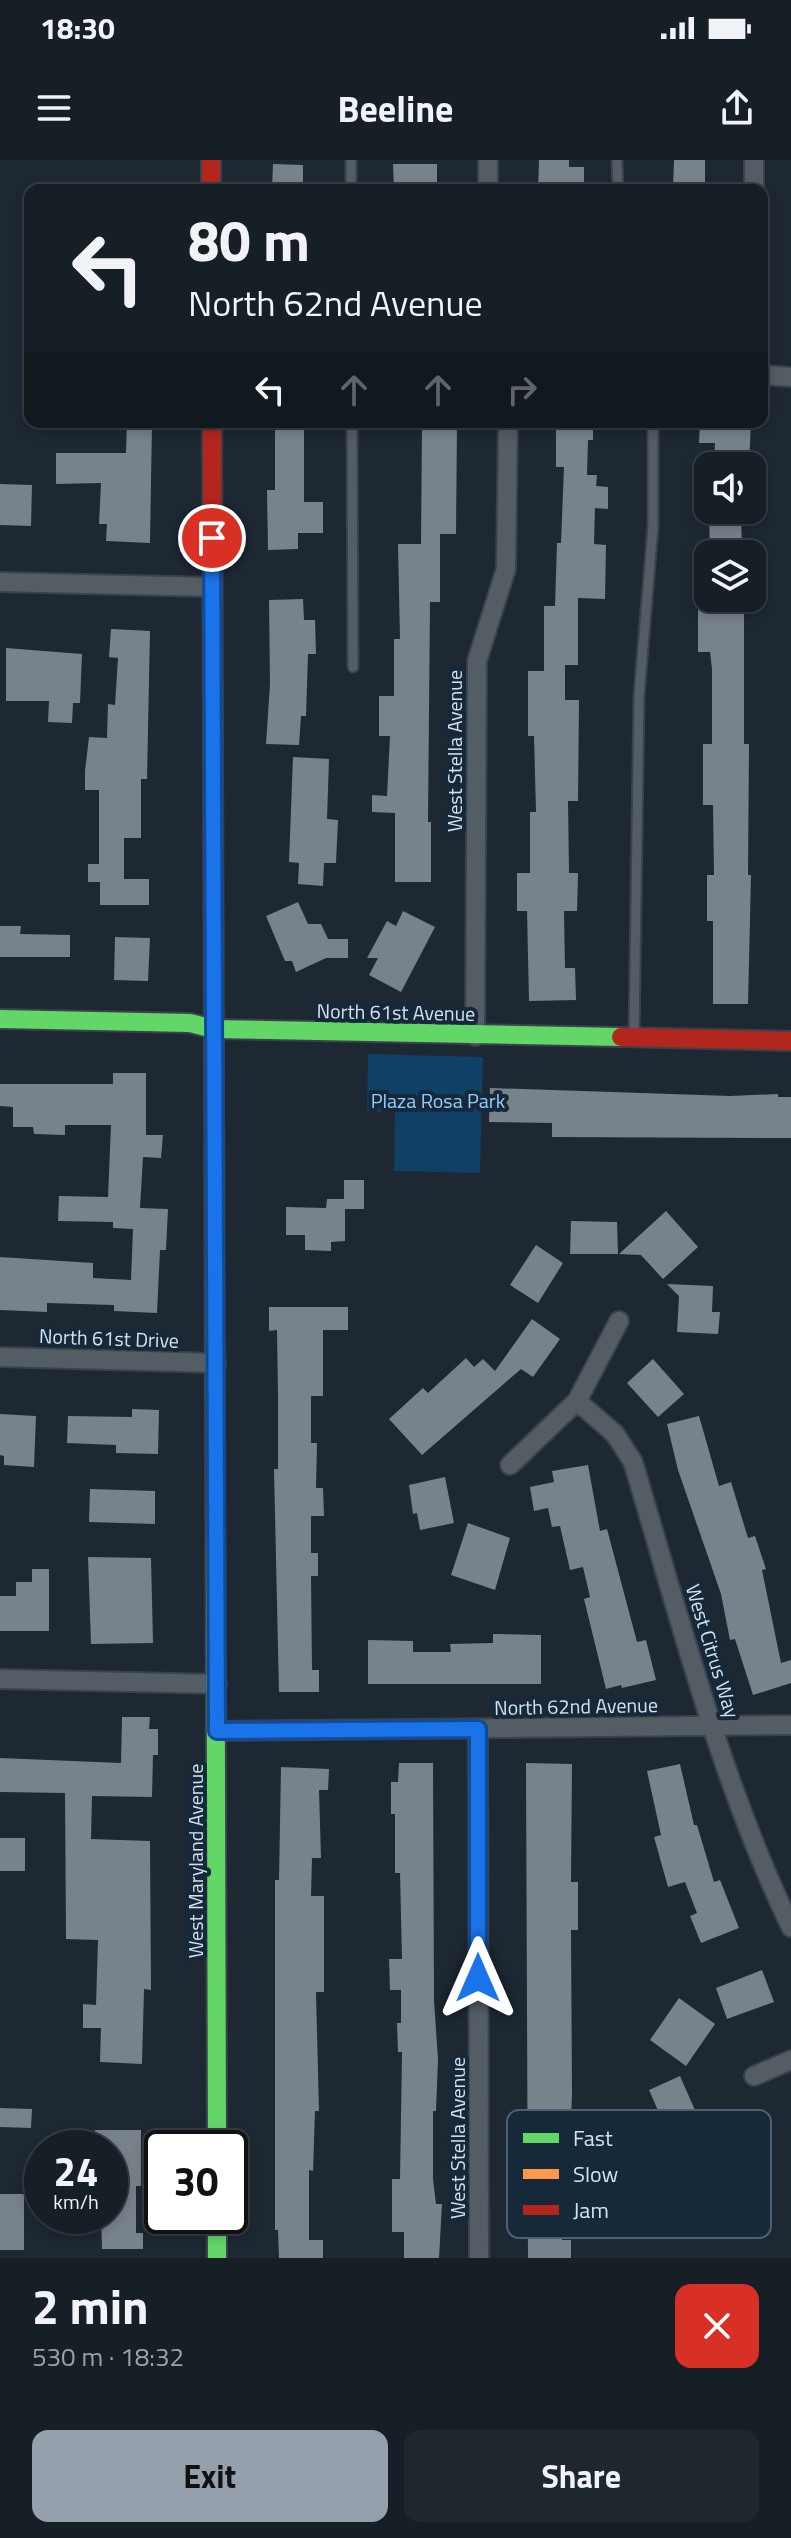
<!DOCTYPE html>
<meta charset="utf-8">
<style>
body{margin:0;font-family:"Titillium Web",sans-serif;background:#1f272e;color:#f1f3f6;height:100vh;display:flex;flex-direction:column;font-size:30px;white-space:nowrap}
*{box-sizing:border-box;margin:0}
p{font-size:26px;color:#9ea2a7}
.icon{flex:none;width:44px;height:44px;fill:none;stroke:currentColor;stroke-width:2;stroke-linecap:round;stroke-linejoin:round}
.map{position:relative;height:2098px;overflow:hidden}
.sheet{display:flex;flex-direction:column;background:#161e26;flex:1}
.sheet>*{flex:none}
.guide{position:absolute;left:24px;top:24px;width:744px;height:244px;border-radius:16px;box-shadow:0 4px 12px #0003,0 0 0 2px #353c43;background:#161e26;color:#f1f3f6;overflow:hidden}
.controls{position:absolute;left:694px;top:292px;display:grid;gap:16px}
.controls a{display:grid;place-items:center;width:72px;height:72px;border-radius:16px;background:#161e26;box-shadow:0 4px 12px #0003,0 0 0 2px #353c43;font-size:40px}
.speed{position:absolute;left:24px;top:1970px;display:flex;gap:16px;font-size:40px;font-weight:700;text-align:center}
.speed>*{display:grid;place-content:center;width:104px;height:104px;border-radius:50%;background:#161e26;box-shadow:0 4px 12px #0003,0 0 0 2px #353c43;line-height:1}
.speed small{font-size:20px;font-weight:400}
.speed .limit{border:4px solid #111;border-radius:12px;background:#fff;color:#111}
.pin{position:absolute;display:grid;place-items:center;width:68px;height:68px;color:#fff;margin:-34px;border:4px solid #fff;border-radius:50%;box-shadow:0 2px 8px #0007}
.me{position:absolute;width:88px;margin:-44px;rotate:0deg;stroke-linejoin:round;filter:drop-shadow(0 0 6px #0008)}
.turn{display:flex;align-items:center;gap:28px;height:168px;padding:0 32px;font-size:36px}
.turn .icon{width:104px;height:104px;stroke-width:2.5}
.turn b{display:block;font-size:56px;line-height:68px}
.lanes{display:flex;align-items:center;height:76px;padding:0 32px;background:#0003;justify-content:center;gap:40px;direction:ltr}
.lanes .off{opacity:.35}
.round{display:grid;place-items:center;flex:none;width:84px;height:84px;border-radius:16px;background:#1f272e}
.summary{display:flex;align-items:center;justify-content:space-between;height:136px;padding:0 32px}
h1{font-size:48px;font-weight:700;line-height:60px}
.primary-button{display:flex;gap:16px;margin-top:auto;padding:16px 32px}
.primary-button a{flex:1;height:92px;border-radius:16px;background:#95a0ac;color:#111;font-size:32px;font-weight:700;line-height:92px;text-align:center}
.primary-button a+a{background:#1f272e;color:#f1f3f6}
.status{display:flex;justify-content:space-between;align-items:center;height:56px;padding:0 40px;background:#161e26;direction:ltr}
.status svg{height:22px;fill:currentColor}
header{display:flex;justify-content:space-between;align-items:center;height:104px;padding:0 32px;background:#161e26;font-size:36px;font-weight:700}
.map>svg:first-child{display:block}
</style>
<div class="status"><b>18:30</b><svg viewBox="0 0 49 12"><path d="M0 12V9h3v3zM5 12V6h3v6zM10 12V3h3v9zM15 12V0h3v12zM26 1h20v11H26zM47 4h2v5h-2z"/></svg></div>
<header><svg class="icon" aria-label="menu" viewBox="0 0 24 24"><path d="M4 6h16M4 12h16M4 18h16"/></svg>Beeline<svg class="icon" aria-label="share" viewBox="0 0 24 24"><path d="M12 15V3M7 8l5-5 5 5M5 13v7h14v-7"/></svg></header>
<div class="map">
<svg width="791" height="2098" viewBox="0 0 791 2098">
<rect width="100%" height="100%" fill="#1d2833"/>
<!-- green -->
<path fill="#0f4066" d="M368 894 483 897 480 1013 394 1011 395 952 367 951Z"/>
<!-- building -->
<path fill="#78828b" d="M539 0H569V7H584V30H538Z
M674 0H705V30H673Z
M273 4 303 5V30H272Z
M393 4H437V30H394Z
M127 262H152L150 383 106 381 107 364H99L101 323 56 324V293H126Z
M275 262H304V342H323V373H298V389L268 390 267 330H275Z
M422 262H457L456 374H440V442H430L428 662H431V722H395V653L372 652V635L387 636 390 576H379V536H394V479H400L398 384H421Z
M556 262H593V280H588L587 315H597L596 326 608 327V349L595 348 594 384 606 385 605 439 578 438V505H565V540H579L578 641H568L569 713H578L577 751H564L565 808H575L576 840 529 841 527 751H517V713H530V652H536L534 576H528V511H544V446H555L557 383H561L564 307H556Z
M700 262H751L749 306H714L715 283H699Z
M0 324 32 325 31 366 0 365Z
M709 350H741L742 394H710Z
M711 438H744V584H749L748 715H751L748 844H713V761H707V715H714L713 645H703V584H712V509L710 492H698V448H711Z
M303 439 304 460H315L316 494H308L306 556H301L299 585 266 584 270 524 269 440Z
M111 469 150 471 147 619H141V678H124V719H149V745H100V722H88V704H99V630H85V611L89 577 107 578 108 544 115 545 118 498 109 497Z
M6 488 82 494 80 543H73L72 563 48 562 49 541H6Z
M293 597 329 599 327 659 338 660 336 703H324L323 726 298 724 299 703 289 702Z
M298 742 308 764H321L328 779H348V798H326L296 812 292 801H285L266 756Z
M403 751 435 767 401 832 369 815 378 798H367L387 761 396 766Z
M0 766H21L20 774 70 775V797H0Z
M115 777 150 778 148 821 114 820Z
M113 913H146V975H163L161 998 143 997 140 1048 168 1049 166 1090H160L157 1153 114 1151V1145L47 1143V1152L0 1150V1097L93 1103V1118L131 1120 133 1069 113 1068V1062L58 1061 59 1036 108 1037 111 965H65V975L34 974 33 967H13V947L0 946V924H113Z
M490 928 730 936 778 934V937H791V978L552 977V963L489 962Z
M344 1020H364V1049H345V1081L331 1082V1091L305 1090V1075H286V1047L326 1048 327 1039H344Z
M666 1051 698 1087 663 1119 641 1095 619 1094Z
M571 1061 617 1062 618 1094H570Z
M536 1085 563 1103 538 1143 510 1125Z
M667 1124 713 1126 712 1152H720L718 1174 677 1172 679 1136Z
M269 1147H348V1170H323V1236H311V1283H317L316 1328H323L324 1356H311V1393H318V1416H311L312 1510H319V1532H279L274 1309H278V1236L277 1170 269 1171Z
M532 1159 560 1179 533 1217 521 1209 422 1295 389 1259 423 1228 428 1233 466 1198 474 1207 483 1199 495 1211Z
M653 1199 684 1234 658 1257 627 1223Z
M132 1249 159 1250 158 1294 116 1293V1285L67 1283 68 1256 132 1257Z
M0 1254 36 1256 34 1307 4 1305V1296L0 1295Z
M699 1256 719 1326 731 1322 748 1378 755 1376 766 1409 762 1410 781 1503 791 1500V1523L753 1535 735 1479 730 1480 721 1434 678 1310 667 1264Z
M588 1305 600 1371 607 1369 637 1482 646 1480 656 1520 622 1528 621 1525 606 1529 584 1439 590 1437 583 1407 570 1410 560 1366 552 1367 548 1348 534 1351 530 1327 554 1322 552 1311Z
M445 1317 454 1363 420 1370 417 1353 413 1354 409 1325Z
M90 1329 155 1331V1364L89 1362Z
M468 1363 510 1378 495 1430 451 1415Z
M88 1397 151 1398 153 1483 91 1484Z
M32 1409H49V1471H0V1436H16V1422H32Z
M493 1474 541 1475V1524H368V1480L413 1481V1492H451L450 1484 493 1483Z
M122 1557H150L149 1569H158V1595H153L152 1637 92 1636 91 1679 150 1681 151 1830 144 1829 142 1904 100 1902 101 1868H83V1844L96 1845 98 1780 66 1779 65 1633 0 1632V1598L121 1603Z
M399 1603H433L434 1841 438 1899 436 1951H433V2019L436 2044H442L439 2098H404V2072H392V2019H400L402 1892H398L397 1863H401V1830H390L389 1799H402L400 1713H395V1654H391V1622H398Z
M526 1603 572 1604 571 1722H578V1770H571L572 1933 570 1991H562V2080H571V2098H528Z
M680 1604 694 1665H697L714 1722 720 1720 739 1768 701 1783 690 1756 697 1753 685 1722 668 1727 654 1677 661 1675 647 1611Z
M281 1607 329 1609 328 1630H319L321 1698H312L311 1736H324V1832H316L319 1951H315L313 2011 309 2010V2080H323V2098H279L278 2070H275V1720H279Z
M0 1678H25V1711H0Z
M762 1810 774 1842 727 1859 716 1828Z
M679 1838 715 1864 686 1906 650 1880Z
M680 1916 701 1964 670 1978 649 1930Z
M0 1948 32 1949 31 1968 0 1967Z
M95 1970H141V2026H136V2073H143V2089H102L101 2056H110V1988H95Z
M0 2034H24V2090H0Z"/>
<g fill="none" stroke-linecap="round" stroke-linejoin="round">
<!-- lane casing -->
<g stroke="#3a434c" stroke-width="13">
<path id="lane" d="M351 0V30
M617 0 618 30
M352 262 353 507
M634 875 639 536 653 367V262"/>
</g>
<!-- street casing -->
<g stroke="#3a434c" stroke-width="22">
<path id="street" d="M488 0V30
M754 0V30
M762 215 791 217
M0 422 212 427
M475 876 477 501 506 409 508 262
M0 1197 216 1203
M577 1241 615 1274 633 1302C680 1458 720 1620 791 1767
M510 1305 577 1241 619 1161
M0 1519 217 1524
M478 1569 479 2098
M217 1571 791 1565
M754 1916 791 1900"/>
</g>
<!-- fast casing -->
<g stroke="#3a434c" stroke-width="22">
<path id="fast" d="M0 859 190 863 214 869 621 877
M214 912 217 1988
M217 2056V2098"/>
</g>
<!-- slow casing -->
<g stroke="#3a434c" stroke-width="22">
<path id="slow" d="M213 579 214 912"/>
</g>
<!-- jam casing -->
<g stroke="#3a434c" stroke-width="22">
<path id="jam" d="M211 0V30
M212 262 213 579
M621 877 791 881"/>
</g>
<!-- lane -->
<use href="#lane" stroke="#545c64" stroke-width="9"/>
<!-- street -->
<use href="#street" stroke="#545c64" stroke-width="18"/>
<!-- fast -->
<use href="#fast" stroke="#63d668" stroke-width="18"/>
<!-- slow -->
<use href="#slow" stroke="#ff974d" stroke-width="18"/>
<!-- jam -->
<use href="#jam" stroke="#b3261e" stroke-width="18"/>
</g>
<g fill="none" stroke-linecap="round" stroke-linejoin="round">
<!-- route casing -->
<g stroke="#114b97" stroke-width="20">
<path id="route" d="M212 378 217 1571 478 1569V1818"/>
</g>
<!-- route -->
<use href="#route" stroke="#1a73e8" stroke-width="14"/>
</g>
<g text-anchor="middle" dominant-baseline="central" stroke-width="8" stroke-linejoin="round" paint-order="stroke">
<!-- street labels -->
<g font-size="20" fill="#d5e1ed" stroke="#15293b">
<text transform="translate(454 591) rotate(-90)">West Stella Avenue</text>
<text transform="translate(396 852) rotate(1)">North 61st Avenue</text>
<text transform="translate(109 1178) rotate(2)">North 61st Drive</text>
<text transform="translate(713 1491) rotate(73)">West Citrus Way</text>
<text transform="translate(576 1546) rotate(-1)">North 62nd Avenue</text>
<text transform="translate(195 1701) rotate(-90)">West Maryland Avenue</text>
<text transform="translate(457 1978) rotate(-90)">West Stella Avenue</text>
</g>
<!-- park labels -->
<g font-size="20" fill="#98ccfc" stroke="#15293b">
<text x="438" y="940">Plaza Rosa Park</text>
</g>
</g>
<!-- legend -->
<rect x="507" y="1950" width="264" height="128" rx="12" fill="#15293b" stroke="#4f6070" stroke-width="2"/>
<rect x="523" y="1973" width="36" height="10" fill="#63d668"/>
<rect x="523" y="2009" width="36" height="10" fill="#ff974d"/>
<rect x="523" y="2045" width="36" height="10" fill="#b3261e"/>
<g font-size="22" fill="#d5e1ed">
<text x="573" y="1986">Fast</text>
<text x="573" y="2022">Slow</text>
<text x="573" y="2058">Jam</text>
</g>
</svg>
<div class="controls">
<a><svg class="icon" aria-label="sound" viewBox="0 0 24 24"><path d="M4 9h4l5-4v14l-5-4H4zM17 9q2 3 0 6"/></svg></a>
<a><svg class="icon" aria-label="layers" viewBox="0 0 24 24"><path d="M12 4l9 5-9 5-9-5zM3 14l9 5 9-5"/></svg></a>
</div>
<div class="speed"><div>24<small>km/h</small></div><div class="limit">30</div></div>
<div class="pin" style="left:212px;top:378px;background:#d93025"><svg class="icon" aria-label="arrive" viewBox="0 0 24 24"><path d="M6 21V4h12l-3 4 3 4H6"/></svg></div>
<svg class="me" style="left:478px;top:1818px" viewBox="-20 -20 40 40"><path d="M0-17L14 15 0 8-14 15z" fill="#1a73e8" stroke="#fff" stroke-width="4"/></svg>
<div class="guide">
<div class="turn"><svg class="icon" aria-label="left" viewBox="0 0 24 24"><path d="M17 20v-9H6M10 6l-5 5 5 5"/></svg><div><b>80 m</b>North 62nd Avenue</div></div>
<div class="lanes"><svg class="icon" aria-label="left" viewBox="0 0 24 24"><path d="M17 20v-9H6M10 6l-5 5 5 5"/></svg><svg class="icon off" aria-label="ahead" viewBox="0 0 24 24"><path d="M12 20V5M6 11l6-6 6 6"/></svg><svg class="icon off" aria-label="ahead" viewBox="0 0 24 24"><path d="M12 20V5M6 11l6-6 6 6"/></svg><svg class="icon off" aria-label="right" viewBox="0 0 24 24"><path d="M7 20v-9h11M14 6l5 5-5 5"/></svg></div>
</div>
</div>
<section class="sheet">
<div class="summary"><div><h1>2 min</h1><p>530 m · 18:32</p></div><a class="round" style="background:#d93025;color:#fff"><svg class="icon" aria-label="close" viewBox="0 0 24 24"><path d="M6 6l12 12M18 6L6 18"/></svg></a></div>
<div class="primary-button"><a>Exit</a><a>Share</a></div>
</section>
